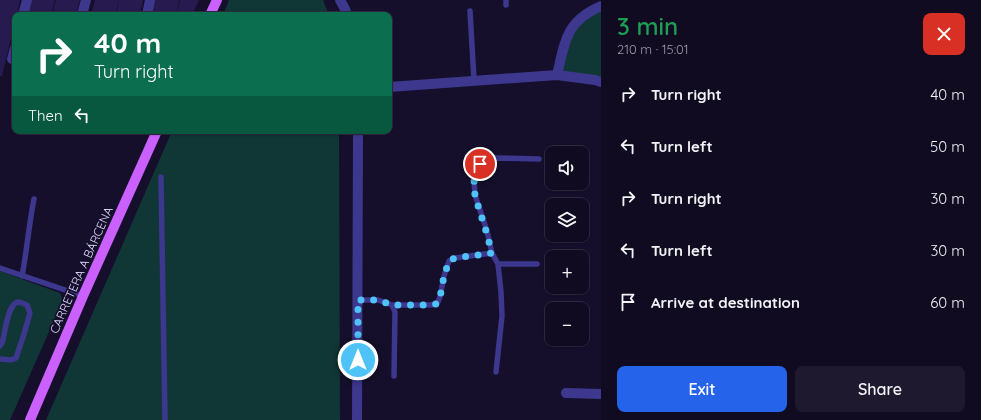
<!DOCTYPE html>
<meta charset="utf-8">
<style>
body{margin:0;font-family:Quicksand,sans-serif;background:#1e192e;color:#f1f3f6;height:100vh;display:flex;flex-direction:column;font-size:15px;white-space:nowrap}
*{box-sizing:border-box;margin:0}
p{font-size:13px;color:#9c9ba5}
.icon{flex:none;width:22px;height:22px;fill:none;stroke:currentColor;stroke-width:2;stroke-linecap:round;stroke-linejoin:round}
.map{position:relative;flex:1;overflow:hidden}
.sheet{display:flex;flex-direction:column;background:#100b21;width:380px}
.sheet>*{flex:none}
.hud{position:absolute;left:12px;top:12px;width:380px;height:122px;border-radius:8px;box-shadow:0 1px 3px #0004,0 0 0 1px #302b3f;background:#0b6e4f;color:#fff;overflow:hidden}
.controls{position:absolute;left:545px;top:146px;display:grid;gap:8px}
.controls a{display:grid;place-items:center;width:44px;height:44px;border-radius:8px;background:#100b21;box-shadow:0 1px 3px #0004,0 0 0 1px #302b3f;font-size:20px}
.pin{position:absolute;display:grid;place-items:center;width:34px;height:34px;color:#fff;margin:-17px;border:2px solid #fff;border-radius:50%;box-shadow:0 1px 4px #0007}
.me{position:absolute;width:44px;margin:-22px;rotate:0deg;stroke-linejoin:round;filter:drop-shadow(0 0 3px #0008)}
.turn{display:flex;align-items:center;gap:14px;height:84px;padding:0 16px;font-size:18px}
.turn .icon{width:52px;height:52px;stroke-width:2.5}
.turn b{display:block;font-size:28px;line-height:34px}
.then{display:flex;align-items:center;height:38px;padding:0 16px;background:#0003;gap:8px;font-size:15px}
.round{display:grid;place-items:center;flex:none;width:42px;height:42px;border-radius:8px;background:#1e192e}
.head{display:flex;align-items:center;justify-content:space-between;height:68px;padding:0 16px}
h1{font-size:24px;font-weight:600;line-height:30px;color:#1e9e55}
.action{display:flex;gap:8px;margin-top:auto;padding:8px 16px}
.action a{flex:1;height:46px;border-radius:8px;background:#2563eb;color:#fff;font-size:16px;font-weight:600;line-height:46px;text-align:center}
.action a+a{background:#1e192e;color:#f1f3f6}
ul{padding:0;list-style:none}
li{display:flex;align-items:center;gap:12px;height:52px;padding:0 16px}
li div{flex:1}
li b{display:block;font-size:15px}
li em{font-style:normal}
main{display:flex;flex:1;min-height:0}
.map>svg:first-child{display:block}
</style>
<main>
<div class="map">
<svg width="601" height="420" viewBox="0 0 601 420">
<rect width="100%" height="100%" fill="#150f2c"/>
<!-- green -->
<path fill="#113636" d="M229 0H323L329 15H223Z
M601 6V82L557 75 571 29Z
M172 131H339L340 420H46Z
M0 271 60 293 63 300 10 420H0Z"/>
<!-- building -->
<path fill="#261a4e" d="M0 0H20L17 15H15V22L2 76H0Z
M31 0H55L51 15H28Z
M56 0H80L76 15H52Z
M95 0H119L115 15H91Z
M119 0H143L140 15H116Z
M155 0H179L176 15H152Z
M180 0H199L192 15H176Z"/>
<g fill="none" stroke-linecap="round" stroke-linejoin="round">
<!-- service -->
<path stroke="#3d378e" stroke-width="5.5" d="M506 0V5
M470 11 474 80
M161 177 165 420
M498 264H537
M0 268 83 296
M22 276C27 250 29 224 34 199
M358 300H378L392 305 395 312 394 376
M392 305H430L437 304 440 297 444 276 449 261 455 258 492 253
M0 346 2 343C5 335 7 304 18 302 21 302 24 304 27 305L30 313 24 334 16 358 11 360 0 359
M496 372 502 316 501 292 498 264 492 253 487 231 475 195 474 179 476 171 480 164 494 158 539 159"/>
<!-- minor -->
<path stroke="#3d378e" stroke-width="10" d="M340 0 345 9 347 15
M23 15 27 0
M82 15 86 0
M147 15 150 0
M12 59 15 48
M557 75C565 41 566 21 601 6
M389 87 557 75 595 80 601 82
M566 393 601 394
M357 420 358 131"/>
<!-- primary -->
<path stroke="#ca61ff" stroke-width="10" d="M210 15 217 0
M30 420 83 296 157 131"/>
</g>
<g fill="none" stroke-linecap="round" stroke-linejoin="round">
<!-- route -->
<path stroke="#4fc3f7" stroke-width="7" stroke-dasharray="0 12.6" d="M358 360V300H378L392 305H430L436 304 440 297 444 276 449 261 455 258 492 253 486 231 475 196 474 179 476 171 480 164"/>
</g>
<g text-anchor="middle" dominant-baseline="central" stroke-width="3.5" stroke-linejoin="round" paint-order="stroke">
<!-- street labels -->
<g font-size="12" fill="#dfdaff" stroke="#150f2c">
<text transform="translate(81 270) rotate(-66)">CARRETERA A BÁRCENA</text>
</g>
</g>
</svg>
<div class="controls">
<a><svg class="icon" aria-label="sound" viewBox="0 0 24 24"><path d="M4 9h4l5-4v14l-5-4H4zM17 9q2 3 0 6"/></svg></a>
<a><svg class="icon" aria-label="layers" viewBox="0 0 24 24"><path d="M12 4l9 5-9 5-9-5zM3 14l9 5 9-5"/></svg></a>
<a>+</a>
<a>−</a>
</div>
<div class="pin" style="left:480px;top:164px;background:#d93025"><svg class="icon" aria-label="arrive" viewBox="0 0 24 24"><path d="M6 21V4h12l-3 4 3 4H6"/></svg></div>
<svg class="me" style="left:358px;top:360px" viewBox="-20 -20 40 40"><circle r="17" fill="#4fc3f7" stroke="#fff" stroke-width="3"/><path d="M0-11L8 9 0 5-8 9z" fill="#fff"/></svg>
<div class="hud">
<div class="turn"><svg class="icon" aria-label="right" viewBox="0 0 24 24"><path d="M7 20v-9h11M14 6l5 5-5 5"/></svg><div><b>40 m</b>Turn right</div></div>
<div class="then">Then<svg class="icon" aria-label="left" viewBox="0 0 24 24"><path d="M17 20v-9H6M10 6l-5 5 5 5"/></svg></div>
</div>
</div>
<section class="sheet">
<div class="head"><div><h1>3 min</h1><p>210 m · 15:01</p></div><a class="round" style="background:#d93025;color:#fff"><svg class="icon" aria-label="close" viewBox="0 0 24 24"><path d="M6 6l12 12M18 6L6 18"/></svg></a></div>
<ul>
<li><svg class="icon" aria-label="right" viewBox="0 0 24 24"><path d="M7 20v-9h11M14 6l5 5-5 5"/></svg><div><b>Turn right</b></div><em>40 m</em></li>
<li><svg class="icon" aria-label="left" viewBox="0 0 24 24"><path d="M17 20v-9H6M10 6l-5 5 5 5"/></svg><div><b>Turn left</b></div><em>50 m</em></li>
<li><svg class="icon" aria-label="right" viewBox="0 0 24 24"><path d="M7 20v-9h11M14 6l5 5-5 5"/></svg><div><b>Turn right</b></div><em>30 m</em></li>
<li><svg class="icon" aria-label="left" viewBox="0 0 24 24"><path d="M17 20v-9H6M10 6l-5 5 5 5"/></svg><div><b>Turn left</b></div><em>30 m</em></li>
<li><svg class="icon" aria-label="arrive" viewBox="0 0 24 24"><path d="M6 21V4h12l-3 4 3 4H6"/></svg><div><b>Arrive at destination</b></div><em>60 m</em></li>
</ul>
<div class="action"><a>Exit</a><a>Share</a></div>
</section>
</main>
